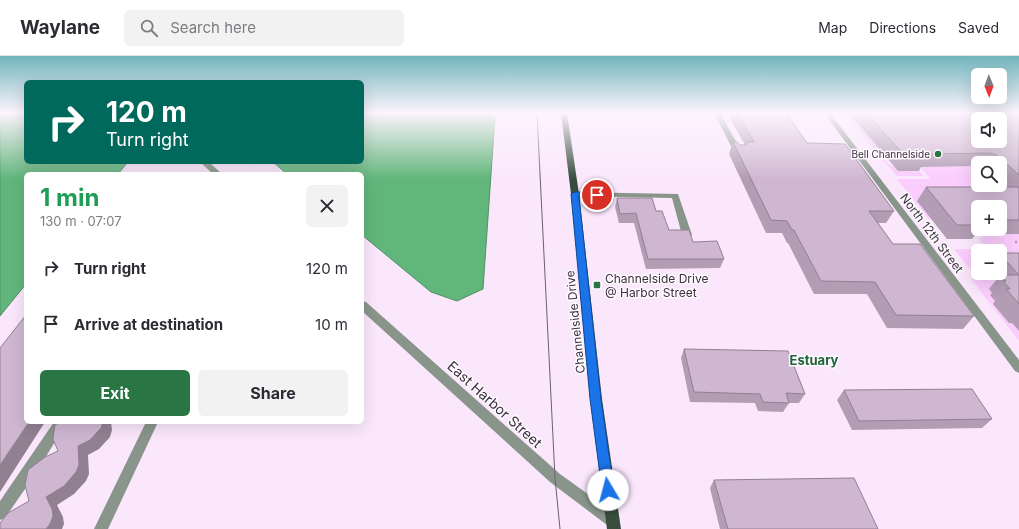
<!DOCTYPE html>
<meta charset="utf-8">
<style>
body{margin:0;font-family:Inter,sans-serif;background:#f2f2f3;color:#2b2b33;height:100vh;display:flex;flex-direction:column;font-size:15px;white-space:nowrap}
*{box-sizing:border-box;margin:0}
p{font-size:13px;color:#7c7c81}
.icon{flex:none;width:22px;height:22px;fill:none;stroke:currentColor;stroke-width:2;stroke-linecap:round;stroke-linejoin:round}
.map{position:relative;flex:1;overflow:hidden}
.details{position:absolute;left:24px;top:116px;width:340px;height:252px;display:flex;flex-direction:column;background:#fff;border-radius:6px;box-shadow:0 4px 16px #0002}
.details>*{flex:none}
.hud{position:absolute;left:24px;top:24px;width:340px;height:84px;border-radius:6px;box-shadow:0 4px 16px #0002;background:#00695c;color:#fff;overflow:hidden}
.needle{width:26px;rotate:179deg}
.controls{position:absolute;left:971px;top:12px;display:grid;gap:8px}
.controls a{display:grid;place-items:center;width:36px;height:36px;border-radius:6px;background:#fff;box-shadow:0 4px 16px #0002;font-size:20px}
.pin{position:absolute;display:grid;place-items:center;width:34px;height:34px;color:#fff;margin:-17px;border:2px solid #fff;border-radius:50%;box-shadow:0 1px 4px #0007}
.me{position:absolute;width:44px;margin:-22px;rotate:352deg;stroke-linejoin:round;filter:drop-shadow(0 0 3px #0008)}
.turn{display:flex;align-items:center;gap:14px;height:84px;padding:0 16px;font-size:18px}
.turn .icon{width:52px;height:52px;stroke-width:2.5}
.turn b{display:block;font-size:28px;line-height:34px}
.round{display:grid;place-items:center;flex:none;width:42px;height:42px;border-radius:6px;background:#f2f2f3}
.overview{display:flex;align-items:center;justify-content:space-between;height:68px;padding:0 16px}
h1{font-size:24px;font-weight:700;line-height:30px;color:#1e9e55}
.primary-button{display:flex;gap:8px;margin-top:auto;padding:8px 16px}
.primary-button a{flex:1;height:46px;border-radius:6px;background:#297544;color:#fff;font-size:16px;font-weight:700;line-height:46px;text-align:center}
.primary-button a+a{background:#f2f2f3;color:#2b2b33}
ul{padding:0;list-style:none}
li{display:flex;align-items:center;gap:12px;height:56px;padding:0 16px}
li div{flex:1}
li b{display:block;font-size:15px}
li em{font-style:normal}
header{display:flex;align-items:center;gap:24px;box-sizing:border-box;height:56px;padding:0 20px;background:#fff;border-bottom:1px solid #e1e1e2}
header strong{font-size:19px}
nav{display:flex;gap:22px;margin-inline-start:auto;font-size:14px}
.search{width:280px;height:36px;background:#f2f2f3;display:flex;align-items:center;gap:10px;box-sizing:border-box;padding:0 14px;border-radius:6px;color:#7c7c81;font-size:15px}
.map>svg:first-child{display:block}
</style>
<header>
<strong>Waylane</strong>
<div class="search"><svg class="icon" aria-label="search" viewBox="0 0 24 24"><circle cx="10" cy="10" r="6"/><path d="M15 15l6 6"/></svg>Search here</div>
<nav><a>Map</a><a>Directions</a><a>Saved</a></nav>
</header>
<div class="map">
<svg width="1019" height="473" viewBox="0 0 1019 473">
<rect width="100%" height="100%" fill="#fae7fc"/>
<!-- green -->
<path fill="#facdfd" d="M849 62 854 63 883 96H876Z
M880 101H882L891 110H894L898 115H919L924 120H897Z
M978 110V129H1000V124L1013 138 999 145 929 163 897 123H931L920 111Z
M979 178H1019V211H1000V195H978V217H992L1008 233 993 239 997 248 1019 275V285L971 223H978L954 193H986L978 182H983Z"/>
<!-- water -->
<path fill="#61b67b" stroke="#558e68" d="M0 57H26V106H128L118 118H26V228L0 260Z
M362 57H485L495 61 483 233 457 245 431 236 362 179V118H287L273 106H362Z"/>
<g fill="none" stroke-linecap="round" stroke-linejoin="round">
<!-- path -->
<path stroke="#ab9cac" stroke-width="2.5" stroke-dasharray="2 3" stroke-linecap="butt" d="M1015 186H1019"/>
<!-- minor -->
<path fill="#89958b" fill-rule="evenodd" d="M714 57H720L743 98 742 100H736L735 98Z
M824 57H830L1019 304V317L1015 315Z
M200 106H209L222 118H213Z
M572 136 678 138 692 179 687 182 682 179 672 142 575 140H572L571 138Z
M362 245 366 246 560 418 617 459 619 464 617 469 612 471 607 469 550 426 362 255Z
M54 366H67L36 417 5 462 0 464V445Z
M146 366H158L108 473H94Z"/>
<!-- major -->
<path fill="#384d3d" fill-rule="evenodd" d="M561 57H567L579 138 602 343 621 473H607L590 343 571 138Z"/>
<!-- tram -->
<path stroke="#6b606c" stroke-width="1" d="M537 57 555 422 560 473"/>
</g>
<!-- wall -->
<path fill="#b29db4" fill-rule="evenodd" d="M727 57H823H787L807 87 894 155 886 167H878L893 188 974 260 963 273 887 272 867 238H814L788 187H787L782 177H766L729 98 733 86 740 89H745Z
M849 57H1019V178H976L972 183H947L917 145 926 131H1006L1000 125V107H978V110L921 111 919 115H898ZM978 151H1000V173H978Z
M617 142 656 155 669 174 693 186 724 203 720 212 646 213 634 167H619L615 151Z
M1000 197H1019V275L1012 267H1009L993 248 995 245 990 239 992 237 989 233 997 223 992 217H1000Z
M684 293 805 338 799 347H789L783 356 758 355 755 347 690 346 681 302Z
M844 334 992 363 982 372 852 374 837 344Z
M714 424 878 473H720L710 432Z"/>
<!-- shaded-wall -->
<path fill="#918092" d="M29 366H45L0 436V409Z
M103 366H111L112 374 110 381 99 393 88 399 89 418 86 425 74 438 57 449 63 461 64 468 62 473H46V441L78 390Z"/>
<!-- building -->
<path fill="#cfb7d1" stroke="#918092" fill-rule="evenodd" d="M737 57H786L807 87 845 88 894 155H869L893 188H920L974 260 896 259 875 226 821 225 794 174H792L787 165 771 164 733 86H737L740 89H746L748 86H754Z
M866 57H1019V119L997 99 989 97 924 98 927 101H906ZM978 63H1000V85H978Z
M926 131H1019V164H1000V151H978V169H957Z
M617 142H652L656 155H662L669 174H689L693 186 717 185 724 203H648L636 157 620 158Z
M1000 197H1019V248L1006 233H1010L1003 225H1006L1001 219H1019L1000 198Z
M26 259V366H29L0 409V292Z
M684 293 788 295 805 338 786 337 789 347 763 346 760 338 694 336Z
M972 333 992 363 859 365 844 334Z
M60 366H103L101 372 90 384 78 390 79 409 76 416 64 430 46 441 52 453 53 460 50 468 46 473H0V467L8 457 29 445 25 429 28 414 45 401 58 395 53 383 55 369Z
M854 422 878 473H728L714 424Z"/>
<!-- sky -->
<linearGradient id="sky" x2="0" y2="1"><stop stop-color="#72b5bc"/><stop offset="0.46" stop-color="#fdf4fe"/><stop offset="1" stop-color="#fdf4fe" stop-opacity="0"/></linearGradient>
<rect width="1019" height="123" fill="url(#sky)"/>
<!-- route -->
<path fill="#1a73e8" stroke="#114b97" d="M575 136H597L601 139 597 141H579L601 343 614 434 612 438 608 439 604 438 602 434 590 343 571 138Z"/>
<!-- markers -->
<g fill="#297544" stroke="#fffaff" stroke-width="1.5">
<circle cx="938" cy="98" r="4"/>
<rect x="593" y="225" width="8" height="8" rx="2"/>
</g>
<g text-anchor="middle" dominant-baseline="central" stroke-width="3" stroke-linejoin="round" paint-order="stroke">
<!-- far-poi labels -->
<g font-size="10" fill="#3a313b" stroke="#fffaff" text-anchor="end">
<text x="930" y="98">Bell Channelside</text>
</g>
<!-- street labels -->
<g font-size="12" fill="#3a313b" stroke="#fffaff">
<text transform="translate(932 177) rotate(53)">North 12th Street</text>
<text transform="translate(575 266) rotate(-96)">Channelside Drive</text>
</g>
<!-- poi labels -->
<g font-size="12" fill="#3a313b" stroke="#fffaff" text-anchor="start">
<text x="605" y="222">Channelside Drive<tspan x="605" dy="14">@ Harbor Street</tspan></text>
</g>
<!-- neighbourhood labels -->
<g font-size="13" font-weight="bold" fill="#1e6438" stroke="#fffaff">
<text x="814" y="304">Estuary</text>
</g>
<!-- near-street labels -->
<g font-size="14" fill="#3a313b" stroke="#fffaff">
<text transform="translate(495 348) rotate(42)">East Harbor Street</text>
</g>
</g>
</svg>
<div class="controls">
<a><svg class="needle" viewBox="-14 -14 28 28"><path d="M0-13l5 13h-10z" fill="#e53935"/><path d="M0 13l5-13h-10z" fill="#7c7c81"/></svg></a>
<a><svg class="icon" aria-label="sound" viewBox="0 0 24 24"><path d="M4 9h4l5-4v14l-5-4H4zM17 9q2 3 0 6"/></svg></a>
<a><svg class="icon" aria-label="search" viewBox="0 0 24 24"><circle cx="10" cy="10" r="6"/><path d="M15 15l6 6"/></svg></a>
<a>+</a>
<a>−</a>
</div>
<div class="pin" style="left:597px;top:139px;background:#d93025"><svg class="icon" aria-label="arrive" viewBox="0 0 24 24"><path d="M6 21V4h12l-3 4 3 4H6"/></svg></div>
<svg class="me" style="left:608px;top:434px" viewBox="-20 -20 40 40"><circle r="19" fill="#fff"/><path d="M0-13L10 11 0 6-10 11z" fill="#1a73e8"/></svg>
<div class="hud">
<div class="turn"><svg class="icon" aria-label="right" viewBox="0 0 24 24"><path d="M7 20v-9h11M14 6l5 5-5 5"/></svg><div><b>120 m</b>Turn right</div></div>
</div>
<section class="details">
<div class="overview"><div><h1>1 min</h1><p>130 m · 07:07</p></div><a class="round"><svg class="icon" aria-label="close" viewBox="0 0 24 24"><path d="M6 6l12 12M18 6L6 18"/></svg></a></div>
<ul>
<li><svg class="icon" aria-label="right" viewBox="0 0 24 24"><path d="M7 20v-9h11M14 6l5 5-5 5"/></svg><div><b>Turn right</b></div><em>120 m</em></li>
<li><svg class="icon" aria-label="arrive" viewBox="0 0 24 24"><path d="M6 21V4h12l-3 4 3 4H6"/></svg><div><b>Arrive at destination</b></div><em>10 m</em></li>
</ul>
<div class="primary-button"><a>Exit</a><a>Share</a></div>
</section>
</div>
